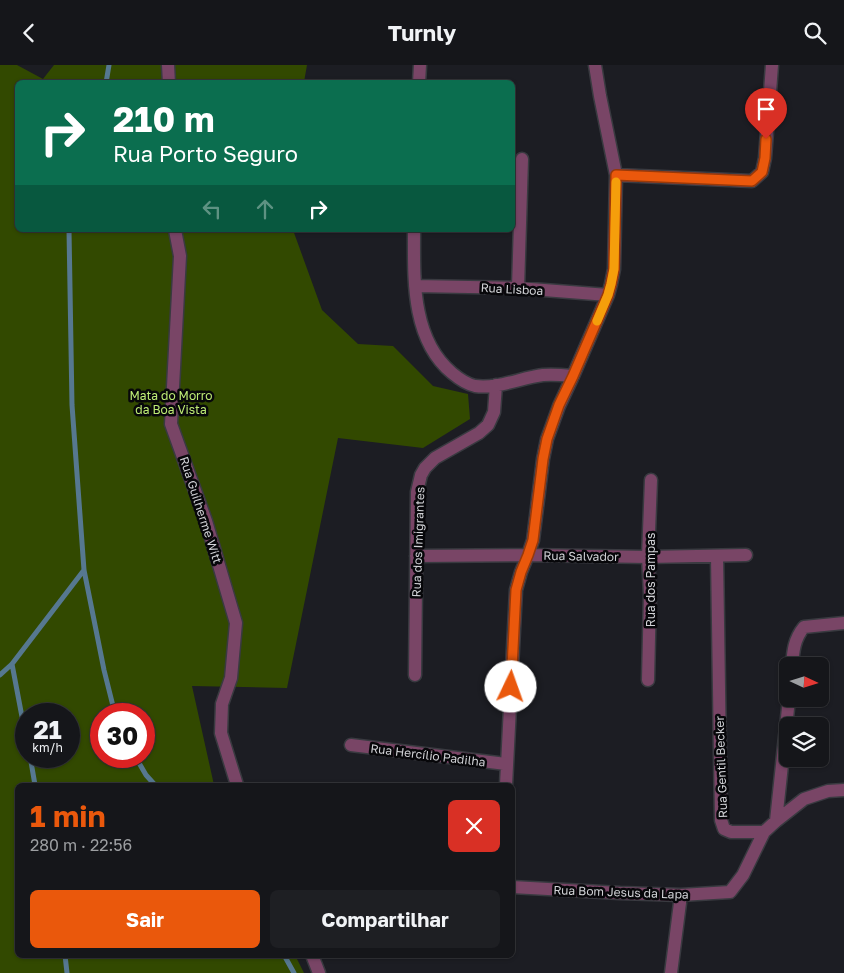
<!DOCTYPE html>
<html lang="pt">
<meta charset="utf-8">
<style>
body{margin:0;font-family:"Golos Text",sans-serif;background:#1e1f23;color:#f1f3f6;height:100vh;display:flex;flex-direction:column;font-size:19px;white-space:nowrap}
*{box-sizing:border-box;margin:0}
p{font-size:16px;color:#9d9fa2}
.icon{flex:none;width:28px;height:28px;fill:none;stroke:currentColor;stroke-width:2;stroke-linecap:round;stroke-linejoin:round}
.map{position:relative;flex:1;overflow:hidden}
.details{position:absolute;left:15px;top:718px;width:500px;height:175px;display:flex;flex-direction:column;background:#15161a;border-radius:8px;box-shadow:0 1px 4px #0004,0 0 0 1px #343539}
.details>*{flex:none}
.top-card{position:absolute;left:15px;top:15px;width:500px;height:152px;border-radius:8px;box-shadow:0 1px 4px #0004,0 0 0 1px #343539;background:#0b6e4f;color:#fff;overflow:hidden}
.needle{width:32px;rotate:94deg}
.fabs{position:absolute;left:779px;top:592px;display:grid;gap:10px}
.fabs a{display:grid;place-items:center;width:50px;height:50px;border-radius:8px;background:#15161a;box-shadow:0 1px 4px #0004,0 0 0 1px #343539;font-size:25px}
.speed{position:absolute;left:15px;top:638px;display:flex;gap:10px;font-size:25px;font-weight:700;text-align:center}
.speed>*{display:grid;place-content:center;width:65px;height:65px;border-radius:50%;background:#15161a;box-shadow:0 1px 4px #0004,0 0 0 1px #343539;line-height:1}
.speed small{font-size:12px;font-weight:400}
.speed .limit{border:8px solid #d22;background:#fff;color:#111}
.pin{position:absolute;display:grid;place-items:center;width:42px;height:42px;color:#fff;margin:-51px -21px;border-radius:50% 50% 50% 0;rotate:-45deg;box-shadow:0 0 5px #0007}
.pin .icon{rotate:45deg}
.me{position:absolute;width:55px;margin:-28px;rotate:3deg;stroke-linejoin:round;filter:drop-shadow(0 0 4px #0008)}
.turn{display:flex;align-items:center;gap:18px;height:105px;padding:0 15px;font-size:22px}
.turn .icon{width:65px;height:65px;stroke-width:2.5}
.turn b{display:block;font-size:35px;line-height:42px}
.lanes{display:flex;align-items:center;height:48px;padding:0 15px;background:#0003;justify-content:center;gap:25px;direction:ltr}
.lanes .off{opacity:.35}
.round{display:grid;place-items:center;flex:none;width:52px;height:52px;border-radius:8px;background:#1e1f23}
.head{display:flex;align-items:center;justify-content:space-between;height:85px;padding:0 15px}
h1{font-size:30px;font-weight:700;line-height:38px;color:#ea580c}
.cta{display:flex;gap:10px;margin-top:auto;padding:10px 15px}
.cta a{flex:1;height:58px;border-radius:8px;background:#ea580c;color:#fff;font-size:20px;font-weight:700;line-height:58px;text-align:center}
.cta a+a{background:#1e1f23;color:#f1f3f6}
header{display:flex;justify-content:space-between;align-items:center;height:65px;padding:0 15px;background:#15161a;font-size:22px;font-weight:700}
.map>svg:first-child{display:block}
</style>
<header><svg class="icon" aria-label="back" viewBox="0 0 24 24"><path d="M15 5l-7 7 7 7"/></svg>Turnly<svg class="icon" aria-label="search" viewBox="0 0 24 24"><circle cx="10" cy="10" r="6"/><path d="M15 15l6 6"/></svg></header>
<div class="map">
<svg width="844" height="908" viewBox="0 0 844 908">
<rect width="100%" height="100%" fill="#1c1d23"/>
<!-- green -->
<path fill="#324900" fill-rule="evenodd" d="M0 0H17L43 14 54 0H307L304 17 18 18V165H293L322 245 358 279 393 281 433 321 468 329 470 354 423 383 338 373 287 623 192 621 214 720H18V890H295L304 908H0ZM26 649H69V691H26ZM101 649H144V691H101Z"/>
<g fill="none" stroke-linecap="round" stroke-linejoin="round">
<!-- stream -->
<path stroke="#567890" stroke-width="5" d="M106 18 109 0
M69 165 72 340 84 505 104 605 115 649
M12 599 26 673
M0 610 12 599 84 505
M30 691 35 720
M135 691 146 710 155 720
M65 890 67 908
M284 890 294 908"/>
<!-- minor casing -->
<g stroke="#393a40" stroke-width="15">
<path id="minor" d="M168 0 169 18
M419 18 420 0
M616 110 752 116 762 107 765 93 772 0
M175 165 180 191 171 359 206 456 236 558 231 613 222 639 221 668 237 720
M414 165C414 213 411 274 452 308 458 313 466 319 475 321 498 324 520 313 543 310 553 309 563 310 573 311
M415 221 518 223 608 230
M518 223 522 94
M416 491 528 490 648 492 746 490
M717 491 721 755 724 764 731 767H764L776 756 789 634
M792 601C793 587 794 574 804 562L844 558
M415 610 417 427 421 410 425 403 435 393 479 368 488 360 494 347 496 320
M648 615 650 529 648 492 651 415
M351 680 506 699
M506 720 516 525 521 507 528 490 533 475 543 394 547 374 559 341 573 311 608 230 611 219 614 204 616 110 600 31 595 0
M776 756 804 734 828 726 844 725
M512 822 620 828 681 830 730 827 743 810 764 767
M312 890 319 908
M671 908 681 830"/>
</g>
<!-- minor -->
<use href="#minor" stroke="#794566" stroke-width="12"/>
</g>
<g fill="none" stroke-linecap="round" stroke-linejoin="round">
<!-- route casing -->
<g stroke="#983908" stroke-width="12">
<path id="route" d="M511 622 516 525 521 507 528 490 533 475 543 394 547 374 559 340 573 311 608 230 611 219 614 204 616 110 752 116 762 107 765 93 766 74"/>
</g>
<!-- route -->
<use href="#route" stroke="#ea580c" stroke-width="9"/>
<!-- slow -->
<path stroke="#f59e0b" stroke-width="9" d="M597 256 608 230 611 219 614 204 616 117"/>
</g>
<g text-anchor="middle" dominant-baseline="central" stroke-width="5" stroke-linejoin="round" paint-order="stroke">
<!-- street labels -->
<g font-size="12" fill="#d1d2d6" stroke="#07070a">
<text transform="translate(512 224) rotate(3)">Rua Lisboa</text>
<text transform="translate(201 445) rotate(72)">Rua Guilherme Witt</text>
<text transform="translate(418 477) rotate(-88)">Rua dos Imigrantes</text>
<text transform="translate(581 491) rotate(1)">Rua Salvador</text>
<text transform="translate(650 515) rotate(-90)">Rua dos Pampas</text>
<text transform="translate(428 690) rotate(7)">Rua Hercílio Padilha</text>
<text transform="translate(721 702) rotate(-92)">Rua Gentil Becker</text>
<text transform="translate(621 827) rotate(2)">Rua Bom Jesus da Lapa</text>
</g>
<!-- park labels -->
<g font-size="12" fill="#beec75" stroke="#07070a">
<text x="171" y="330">Mata do Morro<tspan x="171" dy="14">da Boa Vista</tspan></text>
</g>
</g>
</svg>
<div class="fabs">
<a><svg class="needle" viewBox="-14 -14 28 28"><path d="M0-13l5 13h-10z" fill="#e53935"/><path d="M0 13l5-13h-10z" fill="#9d9fa2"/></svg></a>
<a><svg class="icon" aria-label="layers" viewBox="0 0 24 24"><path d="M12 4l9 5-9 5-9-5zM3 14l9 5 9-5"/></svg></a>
</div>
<div class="speed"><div>21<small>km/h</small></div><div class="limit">30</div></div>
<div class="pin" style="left:766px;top:74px;background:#d93025"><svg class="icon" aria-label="arrive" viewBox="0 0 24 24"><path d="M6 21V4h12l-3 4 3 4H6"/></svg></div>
<svg class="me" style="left:511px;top:622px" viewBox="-20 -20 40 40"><circle r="19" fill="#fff"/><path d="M0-13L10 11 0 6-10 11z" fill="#ea580c"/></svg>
<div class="top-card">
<div class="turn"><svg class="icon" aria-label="right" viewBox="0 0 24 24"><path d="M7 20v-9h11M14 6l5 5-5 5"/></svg><div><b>210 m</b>Rua Porto Seguro</div></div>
<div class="lanes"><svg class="icon off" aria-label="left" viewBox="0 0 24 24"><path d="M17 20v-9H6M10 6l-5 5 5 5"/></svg><svg class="icon off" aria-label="ahead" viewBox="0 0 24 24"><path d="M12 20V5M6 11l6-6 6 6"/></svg><svg class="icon" aria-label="right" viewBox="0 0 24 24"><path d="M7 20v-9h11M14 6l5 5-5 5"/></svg></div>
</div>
<section class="details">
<div class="head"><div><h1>1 min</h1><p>280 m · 22:56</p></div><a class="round" style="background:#d93025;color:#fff"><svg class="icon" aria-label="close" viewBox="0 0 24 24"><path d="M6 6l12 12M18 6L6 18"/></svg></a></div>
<div class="cta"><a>Sair</a><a>Compartilhar</a></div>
</section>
</div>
